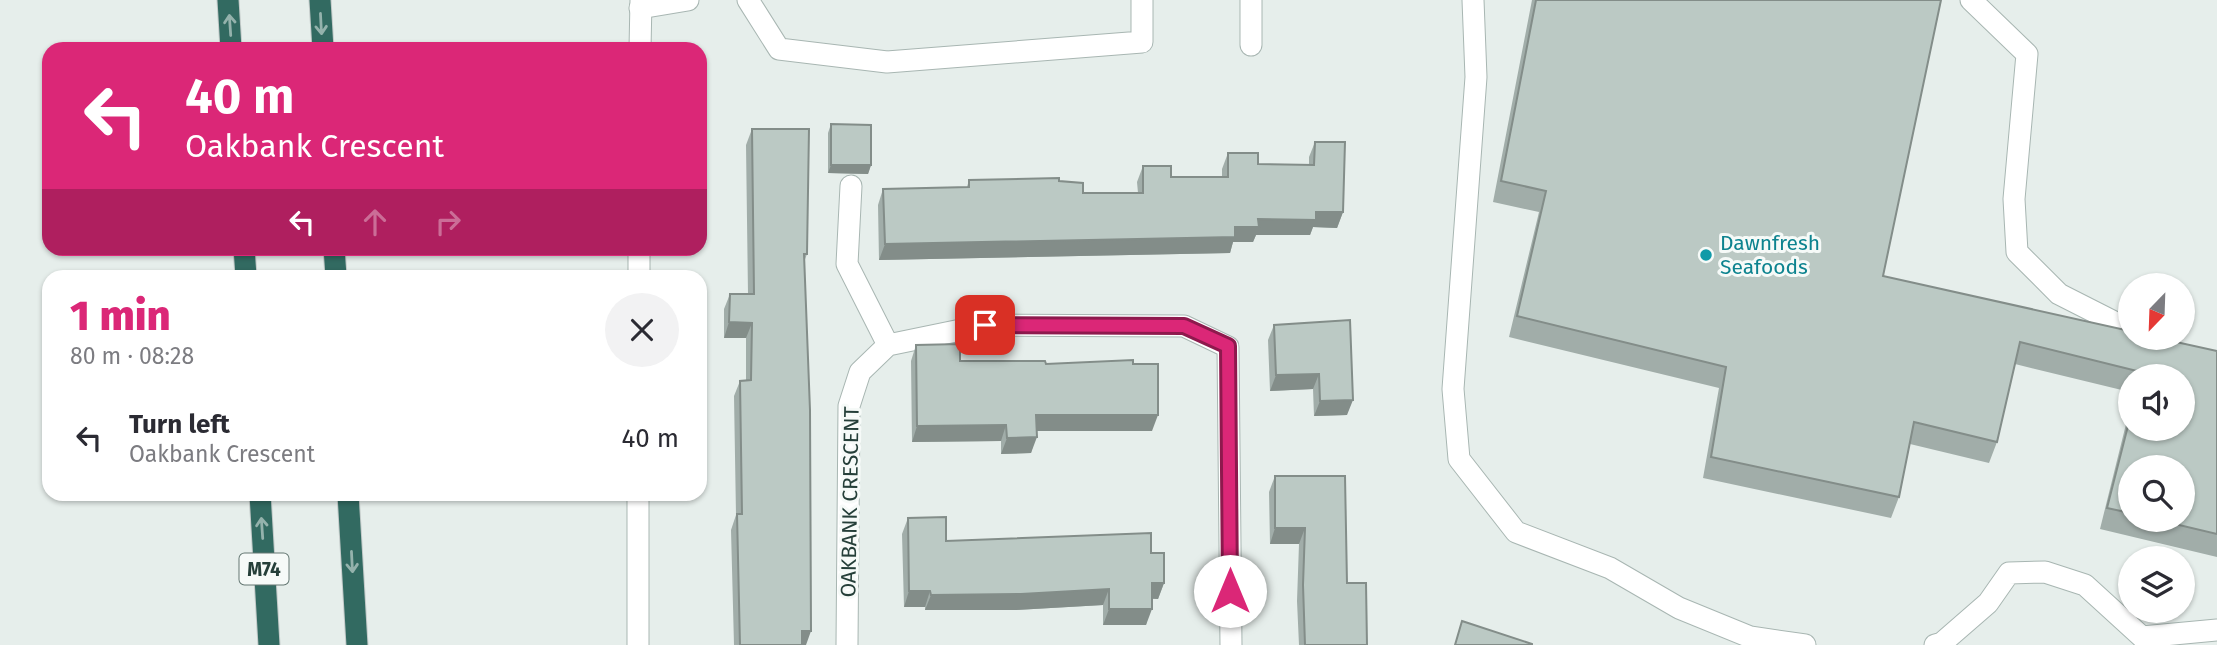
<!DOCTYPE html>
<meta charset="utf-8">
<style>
body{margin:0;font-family:"Fira Sans",sans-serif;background:#f2f2f3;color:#2b2b33;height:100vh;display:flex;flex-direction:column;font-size:26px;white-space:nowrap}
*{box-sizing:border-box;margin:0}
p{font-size:23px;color:#7c7c81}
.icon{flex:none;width:38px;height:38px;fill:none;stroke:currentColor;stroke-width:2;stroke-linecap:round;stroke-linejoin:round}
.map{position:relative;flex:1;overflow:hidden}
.side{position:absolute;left:42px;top:270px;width:665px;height:231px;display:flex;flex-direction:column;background:#fff;border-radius:21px;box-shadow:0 2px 5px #0004}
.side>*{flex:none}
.guide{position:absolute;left:42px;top:42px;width:665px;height:214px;border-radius:21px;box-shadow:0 2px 5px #0004;background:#db2777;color:#fff;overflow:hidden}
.needle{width:46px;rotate:203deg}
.fabs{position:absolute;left:2118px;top:273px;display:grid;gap:14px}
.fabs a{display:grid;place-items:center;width:77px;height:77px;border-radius:50%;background:#fff;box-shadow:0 2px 5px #0004;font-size:35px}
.pin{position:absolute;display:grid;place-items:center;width:60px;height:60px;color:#fff;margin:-30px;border-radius:14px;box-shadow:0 4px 10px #0006}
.me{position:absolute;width:77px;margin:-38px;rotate:0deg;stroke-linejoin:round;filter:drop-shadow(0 0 5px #0008)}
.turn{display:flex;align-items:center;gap:24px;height:147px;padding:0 28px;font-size:32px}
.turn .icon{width:91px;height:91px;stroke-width:2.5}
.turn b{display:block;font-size:49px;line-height:60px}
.lanes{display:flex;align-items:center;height:66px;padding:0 28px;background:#0003;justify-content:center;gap:35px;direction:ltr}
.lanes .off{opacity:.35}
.round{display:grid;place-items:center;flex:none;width:74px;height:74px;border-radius:37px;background:#f2f2f3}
.overview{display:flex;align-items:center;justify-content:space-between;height:119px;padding:0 28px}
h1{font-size:42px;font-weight:800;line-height:52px;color:#db2777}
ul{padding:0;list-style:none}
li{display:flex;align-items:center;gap:21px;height:98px;padding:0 28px}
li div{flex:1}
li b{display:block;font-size:26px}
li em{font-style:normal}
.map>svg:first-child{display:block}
</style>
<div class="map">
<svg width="2217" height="645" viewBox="0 0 2217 645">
<rect width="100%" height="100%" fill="#e6eeeb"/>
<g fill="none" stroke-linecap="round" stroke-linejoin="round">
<!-- lane casing -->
<g stroke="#a8b6b2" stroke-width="23">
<path id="lane" d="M748 0 779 49 887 62 1142 42V0
M1473 0 1476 77 1453 389 1459 459 1516 532 1610 568 1679 608 1750 637 1805 645
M1971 0 2027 54 2014 199 2017 252 2059 294 2130 330
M640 8 688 0
M1251 45V0
M851 186 847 264 888 345
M639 276V248
M638 645V494
M1935 645 1942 643 1988 603 2009 573 2045 572 2085 585 2142 637 2217 630"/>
</g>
<!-- street casing -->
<g stroke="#a8b6b2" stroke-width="23">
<path id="street" d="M640 49 641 0
M847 645 849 406 860 372 888 345 985 325 1184 326 1228 347 1231 645"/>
</g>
<!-- highway casing -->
<g stroke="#c2c9c8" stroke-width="23">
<path id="highway" d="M228 0 231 49
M320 0 323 49
M244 248 246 276
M334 248 336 276
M260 494 269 645
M348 494 357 645"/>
</g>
<!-- lane -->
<use href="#lane" stroke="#fff" stroke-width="21"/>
<!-- street -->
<use href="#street" stroke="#fff" stroke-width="21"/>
<!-- highway -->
<use href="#highway" stroke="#326a61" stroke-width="21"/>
</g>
<!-- wall -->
<path fill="#a1ada9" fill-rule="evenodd" d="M1532 0H1941L1883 276 2217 351V557L2100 529 2130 408V429L2182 376H2130V392L2015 364 1997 442 1989 463 1910 444 1899 497 1891 518 1703 478 1719 388 1509 337 1539 212 1493 202ZM2130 467 2182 520H2130Z
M831 124 871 165 868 174 828 173V133Z
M752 129 807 254 804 262 806 645H734L731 530 736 515 734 396 740 381 746 380V338H724V309L730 294H748L746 145Z
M1315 142 1343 212 1337 228 1313 227 1310 235H1256L1253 242H1233L1230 253 879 260 878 205 883 189 967 187 969 180 1059 181 1083 193H1138L1137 182 1143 166 1171 177H1222V169L1228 153 1258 164H1309V157Z
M1350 320 1347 415 1314 416 1313 389 1270 391 1268 340 1274 325Z
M916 345 960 361 1046 364H1133L1152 431H1037L1031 453 1001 454V441L912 442 911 361Z
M1275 476 1347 583 1367 645H1299L1297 601 1299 544H1270L1269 492Z
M908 518 946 541 1151 553 1164 583 1158 599H1152L1146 625H1103V605L1016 610H925V607H904L902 534Z"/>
<!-- shaded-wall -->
<path fill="#838d89" d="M831 165H871L868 174 828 173Z
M1316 212H1343L1337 228 1313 227 1310 235H1256L1253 242H1233L1230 253 879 260 885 244 1235 227 1258 219Z
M729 322 752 323 746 338H724Z
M1319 374 1313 389 1270 391 1276 375Z
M1353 400 1347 415 1314 416 1320 401Z
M1036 415H1158L1152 431H1030Z
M1006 425 1001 441 912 442 917 426Z
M1037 437 1031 453 1001 454 1007 438Z
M1275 528H1305L1299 544H1270Z
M1152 583H1164L1158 599 1146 598Z
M1109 589 1103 605 1016 610H925L931 595Z
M909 591H930L925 607H904Z
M1109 609H1152L1146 625H1103Z
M802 631H811L806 645H797Z"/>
<!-- building -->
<path fill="#bbc9c4" stroke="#838d89" stroke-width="2" d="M1536 0H1941L1883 276 2130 331V338H2158L2217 351V534L2158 520H2182V467H2130V513L2107 508 2130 418V429H2182V376H2140L2141 372 2020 342 1997 442 1914 422 1899 497 1711 457 1726 367 1517 316 1546 191 1501 181Z
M831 124 871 125V165H831Z
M752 129H809L807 254H804L810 410 811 631H802V645H740L737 514H742L740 381 751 380 752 323 729 322 730 294H754Z
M1315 142H1345L1343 212H1316V220L1258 219 1259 227H1235V237L885 244 883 189 969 187V180L1059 178V181L1083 183V193H1143V166H1171V177H1228V153H1258V164L1314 165Z
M1350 320 1353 400 1320 401 1319 374 1276 375 1274 325Z
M960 344V361H1045L1046 364 1133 360V364H1158V415H1036L1037 437 1007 438 1006 425 917 426 916 345Z
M1275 476H1345L1347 583H1366L1367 645H1305L1303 585 1305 528H1275Z
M946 517V541L1151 533V553H1164V583H1152V609H1109V589L1021 594 931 595 930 591H909L908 518Z
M1462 621 1532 644V645H1455Z"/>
<!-- one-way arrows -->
<defs><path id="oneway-shaft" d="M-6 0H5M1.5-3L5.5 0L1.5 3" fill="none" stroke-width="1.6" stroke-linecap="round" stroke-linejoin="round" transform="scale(1.75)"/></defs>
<g stroke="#94b2ac">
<use href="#oneway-shaft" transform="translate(321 24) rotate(87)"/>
<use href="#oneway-shaft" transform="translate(230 25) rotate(-94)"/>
<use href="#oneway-shaft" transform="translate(262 528) rotate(-94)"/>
<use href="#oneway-shaft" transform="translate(352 562) rotate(87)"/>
</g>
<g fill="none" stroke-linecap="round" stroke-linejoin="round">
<!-- route casing -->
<g stroke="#8e194d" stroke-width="18">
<path id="route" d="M985 325 1184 326 1228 346 1230 591"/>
</g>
<!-- route -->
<use href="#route" stroke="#db2777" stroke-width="12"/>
</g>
<!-- markers -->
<circle fill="#0f9aa8" stroke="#f6faf8" stroke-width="2.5" cx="1706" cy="255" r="7"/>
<g text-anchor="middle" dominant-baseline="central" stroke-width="6" stroke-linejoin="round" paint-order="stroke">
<!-- shield labels -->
<rect fill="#f6faf8" stroke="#647772" stroke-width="2" x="239.5" y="553.5" width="49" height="31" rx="5"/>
<g font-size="19" font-weight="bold" fill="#253f39">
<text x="264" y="569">M74</text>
</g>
<!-- culture labels -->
<g font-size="21" fill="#0d838f" stroke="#f6faf8" text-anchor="start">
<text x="1720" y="243">Dawnfresh<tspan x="1720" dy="24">Seafoods</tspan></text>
</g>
<!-- street labels -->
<g font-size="21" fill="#253f39" stroke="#f6faf8">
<text transform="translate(850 502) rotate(-89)">OAKBANK CRESCENT</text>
</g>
</g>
</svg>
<div class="fabs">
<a><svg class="needle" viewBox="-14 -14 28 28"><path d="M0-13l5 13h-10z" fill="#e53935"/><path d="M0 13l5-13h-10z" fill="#7c7c81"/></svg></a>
<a><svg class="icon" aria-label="sound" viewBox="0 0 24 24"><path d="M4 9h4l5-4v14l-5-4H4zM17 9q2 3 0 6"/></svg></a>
<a><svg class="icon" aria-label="search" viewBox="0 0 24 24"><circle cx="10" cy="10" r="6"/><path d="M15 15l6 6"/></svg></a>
<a><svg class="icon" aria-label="layers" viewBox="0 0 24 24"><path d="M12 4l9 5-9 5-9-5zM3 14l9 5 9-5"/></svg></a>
</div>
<div class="pin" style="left:985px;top:325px;background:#d93025"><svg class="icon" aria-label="arrive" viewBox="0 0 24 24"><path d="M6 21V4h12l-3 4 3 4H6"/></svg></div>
<svg class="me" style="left:1230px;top:591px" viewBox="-20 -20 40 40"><circle r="19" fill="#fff"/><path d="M0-13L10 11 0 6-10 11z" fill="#db2777"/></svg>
<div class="guide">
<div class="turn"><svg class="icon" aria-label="left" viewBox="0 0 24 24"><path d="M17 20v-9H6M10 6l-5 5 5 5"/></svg><div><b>40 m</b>Oakbank Crescent</div></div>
<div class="lanes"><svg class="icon" aria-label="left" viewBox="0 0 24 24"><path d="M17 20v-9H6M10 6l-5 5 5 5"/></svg><svg class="icon off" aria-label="ahead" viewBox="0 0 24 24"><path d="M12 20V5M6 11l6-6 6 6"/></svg><svg class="icon off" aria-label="right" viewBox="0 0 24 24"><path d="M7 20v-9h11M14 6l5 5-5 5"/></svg></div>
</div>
<section class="side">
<div class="overview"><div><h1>1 min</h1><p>80 m · 08:28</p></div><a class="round"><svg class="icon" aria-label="close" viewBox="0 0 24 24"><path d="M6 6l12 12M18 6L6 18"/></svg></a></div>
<ul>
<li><svg class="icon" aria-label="left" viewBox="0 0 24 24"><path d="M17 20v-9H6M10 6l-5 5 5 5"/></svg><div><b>Turn left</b><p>Oakbank Crescent</p></div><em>40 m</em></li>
</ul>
</section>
</div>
